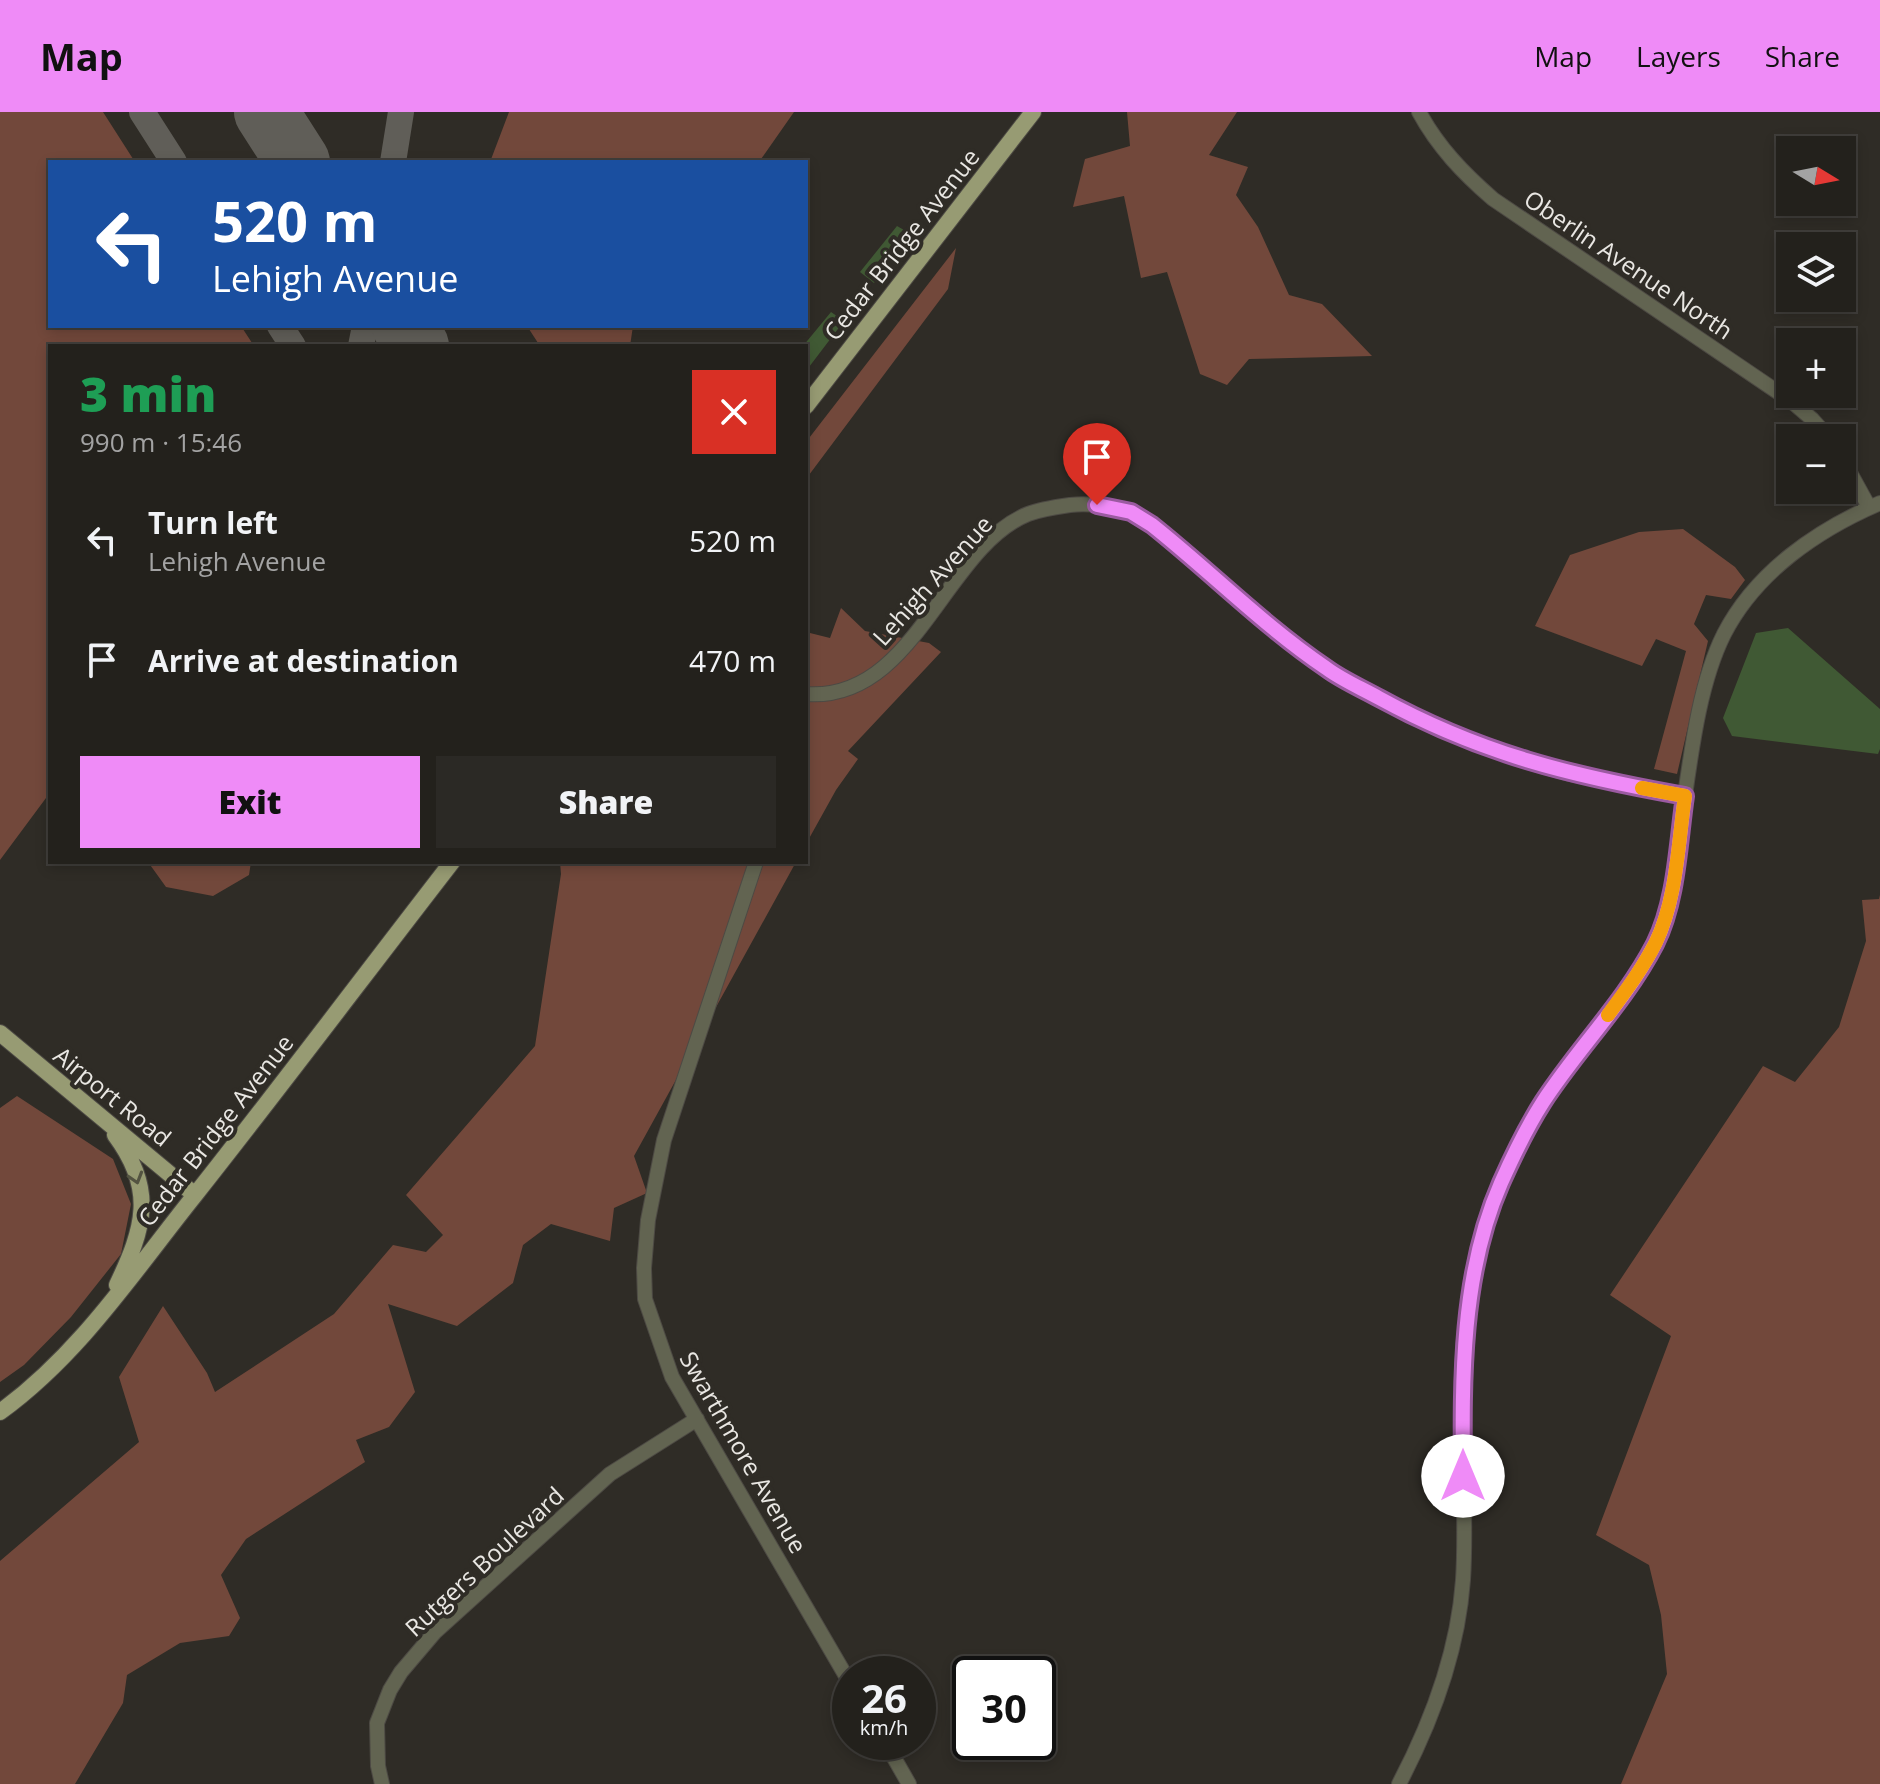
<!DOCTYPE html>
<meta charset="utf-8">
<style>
body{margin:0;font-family:"Open Sans",sans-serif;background:#2b2925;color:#f1f3f6;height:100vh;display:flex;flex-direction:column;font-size:30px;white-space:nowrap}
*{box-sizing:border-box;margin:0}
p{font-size:26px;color:#a3a3a3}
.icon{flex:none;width:44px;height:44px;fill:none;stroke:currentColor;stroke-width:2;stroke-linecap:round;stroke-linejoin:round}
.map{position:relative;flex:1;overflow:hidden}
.drawer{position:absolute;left:48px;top:232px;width:760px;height:520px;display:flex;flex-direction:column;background:#23211c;border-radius:0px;box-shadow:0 4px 12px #0003,0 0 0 2px #403e3b}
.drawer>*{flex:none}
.banner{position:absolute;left:48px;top:48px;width:760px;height:168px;border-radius:0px;box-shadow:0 4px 12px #0003,0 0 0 2px #403e3b;background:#1a4fa0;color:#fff;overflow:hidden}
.needle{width:52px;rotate:100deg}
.fabs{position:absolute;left:1776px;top:24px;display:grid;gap:16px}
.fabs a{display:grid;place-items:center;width:80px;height:80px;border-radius:0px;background:#23211c;box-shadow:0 4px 12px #0003,0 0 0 2px #403e3b;font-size:40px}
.speed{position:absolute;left:832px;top:1544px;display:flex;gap:16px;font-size:40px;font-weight:700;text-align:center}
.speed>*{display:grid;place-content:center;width:104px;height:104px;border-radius:50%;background:#23211c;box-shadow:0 4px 12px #0003,0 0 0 2px #403e3b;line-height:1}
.speed small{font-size:20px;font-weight:400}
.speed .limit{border:4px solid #111;border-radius:12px;background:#fff;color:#111}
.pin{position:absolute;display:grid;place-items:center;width:68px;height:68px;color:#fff;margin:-82px -34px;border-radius:50% 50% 50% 0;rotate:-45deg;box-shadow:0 0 8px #0007}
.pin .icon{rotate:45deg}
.me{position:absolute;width:88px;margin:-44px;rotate:0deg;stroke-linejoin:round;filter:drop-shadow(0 0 6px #0008)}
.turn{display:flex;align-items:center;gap:28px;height:168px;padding:0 32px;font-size:36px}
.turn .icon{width:104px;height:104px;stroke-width:2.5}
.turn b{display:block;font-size:56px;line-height:68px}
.round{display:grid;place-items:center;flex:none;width:84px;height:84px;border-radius:0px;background:#2b2925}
.summary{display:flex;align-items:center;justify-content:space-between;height:136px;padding:0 32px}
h1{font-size:48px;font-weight:800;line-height:60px;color:#1e9e55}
.cta{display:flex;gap:16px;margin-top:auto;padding:16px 32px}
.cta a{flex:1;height:92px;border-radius:0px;background:#ef8bf7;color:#111;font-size:32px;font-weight:800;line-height:92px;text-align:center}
.cta a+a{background:#2b2925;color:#f1f3f6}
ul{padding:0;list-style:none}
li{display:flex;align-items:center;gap:24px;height:120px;padding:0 32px}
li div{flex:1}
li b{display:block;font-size:30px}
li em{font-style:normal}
header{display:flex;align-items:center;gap:48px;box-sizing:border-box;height:112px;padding:0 40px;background:#ef8bf7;color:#111}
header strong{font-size:38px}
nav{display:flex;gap:44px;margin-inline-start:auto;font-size:28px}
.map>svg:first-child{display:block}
</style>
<header>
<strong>Map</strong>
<nav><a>Map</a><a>Layers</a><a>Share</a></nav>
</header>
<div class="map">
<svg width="1880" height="1672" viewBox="0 0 1880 1672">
<rect width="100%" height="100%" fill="#2f2c26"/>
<!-- green -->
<path fill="#72483b" d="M0 0H103L135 50H50V214H241L254 234H50V689L46 686 0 748Z
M509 0H794L759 50H490Z
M1127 0H1237L1209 43 1248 55 1236 83 1258 115 1289 183 1322 192 1372 244 1249 247 1227 273 1200 262 1167 160 1141 166 1124 84 1073 95 1085 47 1130 34Z
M956 136 948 177 806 367V330Z
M527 214H633L630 234H540Z
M1683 417 1735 455 1745 468 1731 487 1706 483 1694 512 1708 529 1677 662 1654 657 1686 539 1656 527 1642 554 1535 514 1570 443 1639 420Z
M841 496 865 519 929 531 941 540 848 639 858 647 836 678 806 732V520L830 526Z
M148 750H251L249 763 213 784 166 775Z
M560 750H796L634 1044 647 1081 614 1096 610 1129 551 1112 523 1133 513 1171 457 1214 388 1192 415 1280 389 1315 356 1328 365 1350 246 1427 221 1463 240 1506 229 1524 180 1531 127 1563 123 1591 75 1672H0V1449L139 1330 119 1265 163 1194 207 1261 215 1280 334 1202 393 1133 426 1140 443 1123 406 1083 535 934 561 762Z
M1880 783V1672H1621L1667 1562 1661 1503 1649 1453 1596 1423 1671 1224 1610 1183 1763 954 1795 970 1839 915 1866 829 1862 788 1879 787Z
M17 984 113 1047 131 1092 121 1142 71 1205 24 1253 0 1270V996Z"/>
<!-- water -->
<path fill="#405934" d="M897 114 911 122 874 171 860 160Z
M831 200 844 209 806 259V234H803Z
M1788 516 1880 597V637L1878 642 1732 624 1723 606 1756 521Z"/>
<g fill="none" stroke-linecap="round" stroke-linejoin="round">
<!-- taxiway -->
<path stroke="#605e58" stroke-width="26" d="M142 0 174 50
M393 50 401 0
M280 214 293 234
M361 234 365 214"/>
<!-- runway -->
<path stroke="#605e58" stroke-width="64" d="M266 0 298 50
M404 214 417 234"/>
<!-- minor casing -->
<g stroke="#4d4a44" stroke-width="16">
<path id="minor" d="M1419 0C1438 35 1463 61 1493 87L1791 289 1812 307 1829 326
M1842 346 1869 395
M806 582C915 590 944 436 1028 402 1041 397 1056 395 1070 393 1100 390 1127 397 1152 413L1298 536 1328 558 1416 606 1528 650 1570 662 1685 684
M756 750 664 1028 648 1108 644 1156 645 1187 672 1265 850 1571
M885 1630 909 1672
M382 1672 378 1654 377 1611 390 1578 401 1560 435 1520 610 1362 697 1307
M1399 1672C1432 1609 1458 1539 1463 1468 1469 1377 1453 1278 1469 1188 1482 1119 1504 1047 1544 988 1581 935 1628 888 1656 830 1673 793 1675 750 1681 711 1690 652 1697 576 1724 522 1756 460 1817 418 1880 391"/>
</g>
<!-- major casing -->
<g stroke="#4d4a44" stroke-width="18">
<path id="major" d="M806 294 1033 0
M0 921 195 1083
M115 1023C156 1078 144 1116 117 1173
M0 1300C80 1242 134 1159 195 1083 282 973 366 861 452 750"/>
</g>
<!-- minor -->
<use href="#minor" stroke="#626451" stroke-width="14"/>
<!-- major -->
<use href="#major" stroke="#979b73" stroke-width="16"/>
</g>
<!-- one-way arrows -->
<defs><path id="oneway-chevron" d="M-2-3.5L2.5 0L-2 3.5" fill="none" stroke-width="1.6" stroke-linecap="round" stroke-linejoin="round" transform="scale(2)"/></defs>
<use stroke="#535341" href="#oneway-chevron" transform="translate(136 1066) rotate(73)"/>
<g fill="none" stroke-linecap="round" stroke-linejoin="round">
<!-- route casing -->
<g stroke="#9b5aa1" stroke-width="20">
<path id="route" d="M1097 393 1131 400 1152 413C1211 460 1264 514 1326 556 1342 568 1361 576 1379 586 1481 642 1572 664 1685 684 1678 731 1677 788 1655 832 1625 890 1578 936 1543 990 1527 1015 1513 1044 1501 1071 1461 1162 1462 1266 1463 1364"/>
</g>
<!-- route -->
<use href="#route" stroke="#ef8bf7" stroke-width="14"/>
<!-- slow -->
<path stroke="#f59e0b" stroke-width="14" d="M1608 903C1625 880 1643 856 1656 830 1677 786 1678 731 1685 684L1642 676"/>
</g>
<g text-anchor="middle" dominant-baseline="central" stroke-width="8" stroke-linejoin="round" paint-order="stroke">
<!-- street labels -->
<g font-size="24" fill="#e9e7e3" stroke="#2f2c26">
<text transform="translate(901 132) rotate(-52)">Cedar Bridge Avenue</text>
<text transform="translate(1629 152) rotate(34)">Oberlin Avenue North</text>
<text transform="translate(932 468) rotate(-48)">Lehigh Avenue</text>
<text transform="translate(113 984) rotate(39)">Airport Road</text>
<text transform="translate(215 1018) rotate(-52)">Cedar Bridge Avenue</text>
<text transform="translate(744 1340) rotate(60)">Swarthmore Avenue</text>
<text transform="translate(484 1449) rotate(-43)">Rutgers Boulevard</text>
</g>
</g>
</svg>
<div class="fabs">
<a><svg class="needle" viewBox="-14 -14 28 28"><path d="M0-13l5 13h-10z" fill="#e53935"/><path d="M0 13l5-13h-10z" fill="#a3a3a3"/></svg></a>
<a><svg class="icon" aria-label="layers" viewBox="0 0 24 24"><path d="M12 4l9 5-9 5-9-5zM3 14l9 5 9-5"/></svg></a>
<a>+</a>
<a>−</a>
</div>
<div class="speed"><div>26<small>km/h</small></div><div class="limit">30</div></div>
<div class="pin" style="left:1097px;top:393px;background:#d93025"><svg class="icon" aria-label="arrive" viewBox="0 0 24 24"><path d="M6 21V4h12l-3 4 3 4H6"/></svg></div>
<svg class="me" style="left:1463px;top:1364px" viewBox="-20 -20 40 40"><circle r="19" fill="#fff"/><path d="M0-13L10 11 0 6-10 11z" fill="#ef8bf7"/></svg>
<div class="banner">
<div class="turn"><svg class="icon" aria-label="left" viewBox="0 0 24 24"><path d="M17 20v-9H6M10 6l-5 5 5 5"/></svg><div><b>520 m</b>Lehigh Avenue</div></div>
</div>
<section class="drawer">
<div class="summary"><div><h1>3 min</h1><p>990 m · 15:46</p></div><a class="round" style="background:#d93025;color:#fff"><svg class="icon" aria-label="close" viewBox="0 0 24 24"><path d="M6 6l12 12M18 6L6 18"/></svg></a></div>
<ul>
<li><svg class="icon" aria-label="left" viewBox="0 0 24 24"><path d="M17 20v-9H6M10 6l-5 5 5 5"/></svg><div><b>Turn left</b><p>Lehigh Avenue</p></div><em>520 m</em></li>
<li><svg class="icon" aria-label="arrive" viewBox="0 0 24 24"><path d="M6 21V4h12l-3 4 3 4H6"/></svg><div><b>Arrive at destination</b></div><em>470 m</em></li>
</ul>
<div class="cta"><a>Exit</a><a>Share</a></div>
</section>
</div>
